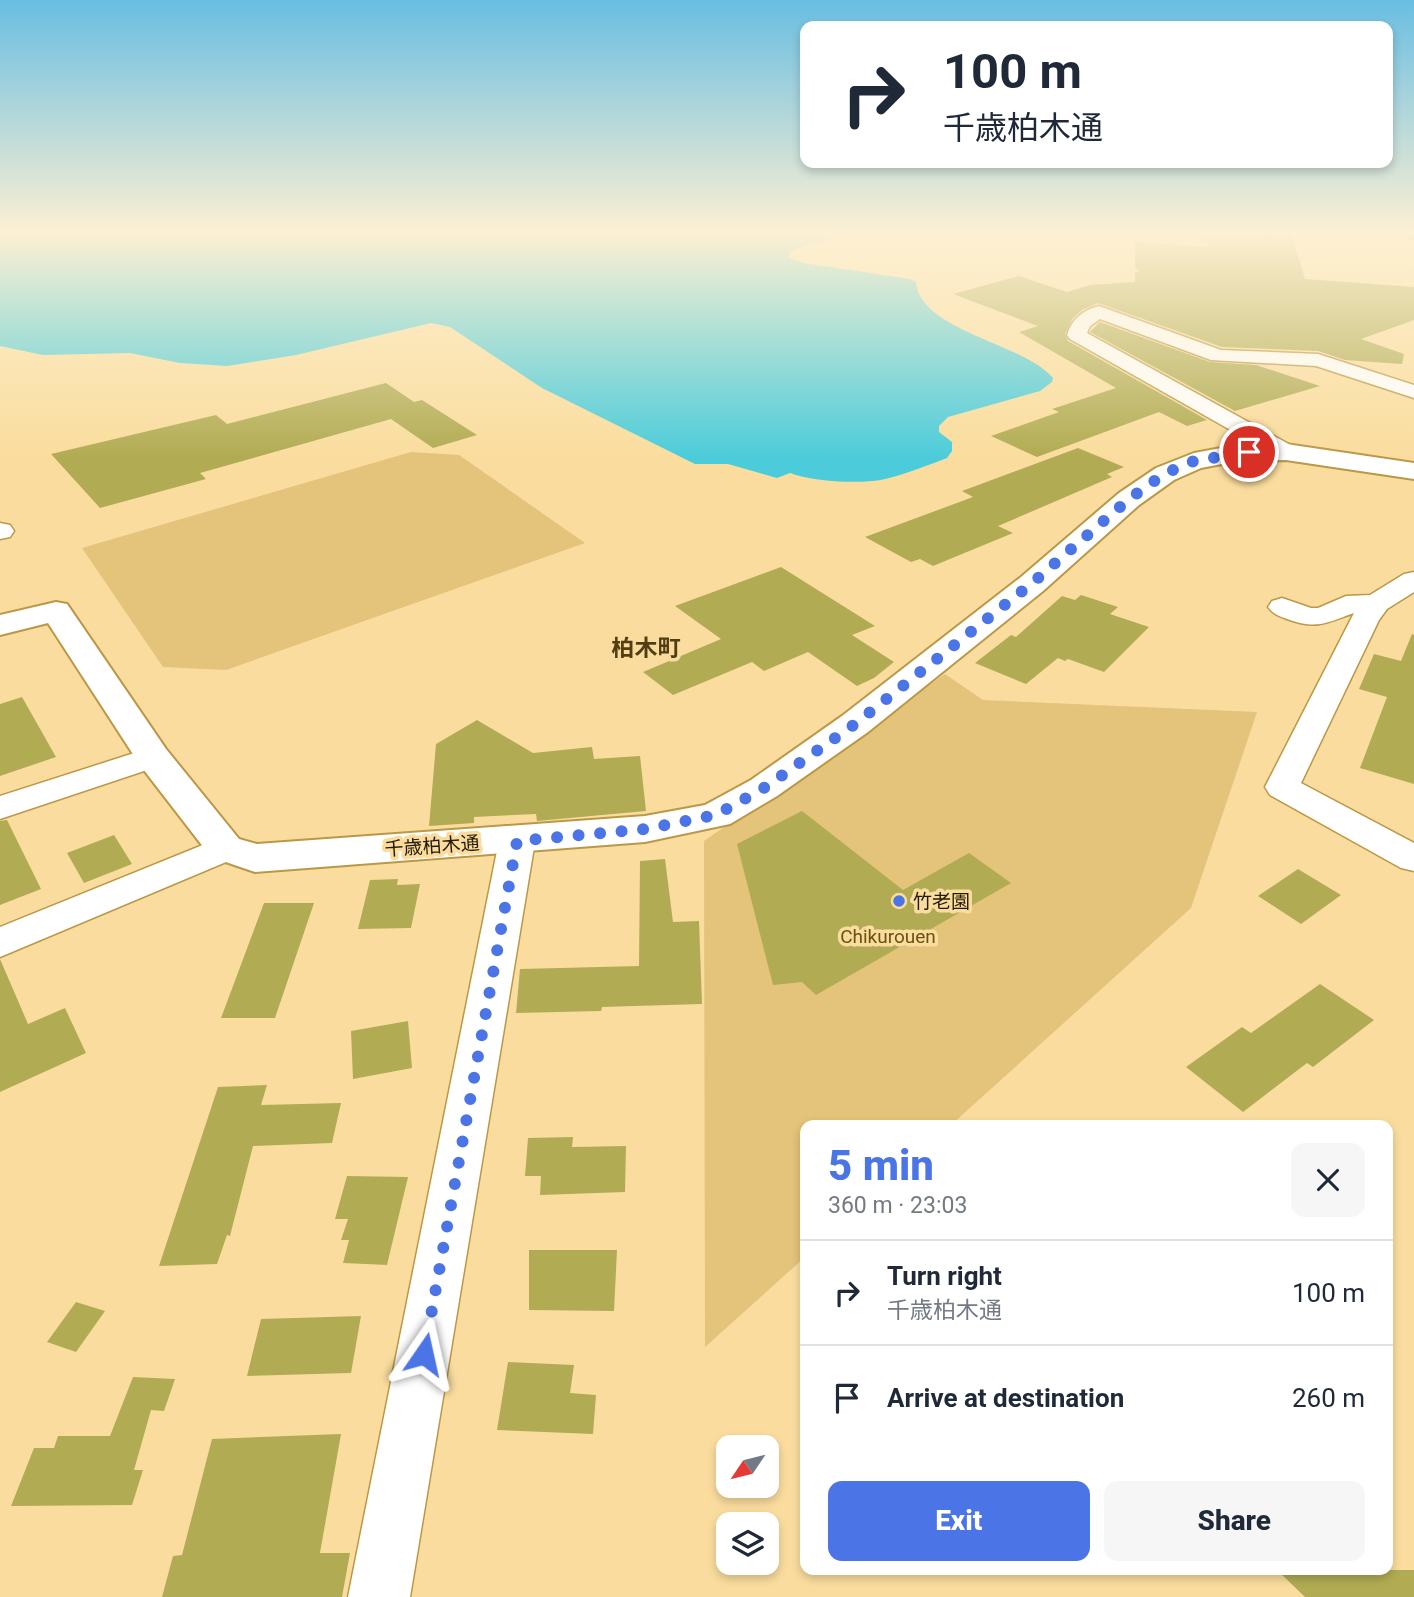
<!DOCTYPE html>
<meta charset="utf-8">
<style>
body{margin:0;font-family:Roboto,"Noto Sans JP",sans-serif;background:#f6f6f7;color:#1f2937;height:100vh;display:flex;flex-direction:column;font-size:26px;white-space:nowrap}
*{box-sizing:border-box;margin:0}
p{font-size:23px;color:#747a83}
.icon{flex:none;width:38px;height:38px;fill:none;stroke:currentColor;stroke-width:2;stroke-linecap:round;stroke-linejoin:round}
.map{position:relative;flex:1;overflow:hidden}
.drawer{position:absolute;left:800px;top:1120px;width:593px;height:455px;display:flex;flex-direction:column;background:#fff;border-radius:14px;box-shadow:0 4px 10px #0003}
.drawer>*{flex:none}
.hud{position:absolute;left:800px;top:21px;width:593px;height:147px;border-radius:14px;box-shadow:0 4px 10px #0003;background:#fff;color:#1f2937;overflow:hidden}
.needle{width:46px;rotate:235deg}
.tools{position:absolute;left:716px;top:1435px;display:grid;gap:14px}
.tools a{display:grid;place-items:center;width:63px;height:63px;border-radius:14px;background:#fff;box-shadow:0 4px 10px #0003;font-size:35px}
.pin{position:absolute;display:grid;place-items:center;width:60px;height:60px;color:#fff;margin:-30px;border:4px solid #fff;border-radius:50%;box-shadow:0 2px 7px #0007}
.me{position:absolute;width:77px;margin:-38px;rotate:11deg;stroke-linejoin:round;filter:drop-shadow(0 0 5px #0008)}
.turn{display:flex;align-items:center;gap:24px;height:147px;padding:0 28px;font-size:32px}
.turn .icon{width:91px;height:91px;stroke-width:2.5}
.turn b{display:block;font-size:49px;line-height:60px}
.round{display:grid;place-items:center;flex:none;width:74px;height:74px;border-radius:14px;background:#f6f6f7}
.head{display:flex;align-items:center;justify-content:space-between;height:119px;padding:0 28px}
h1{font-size:42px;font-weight:800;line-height:52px;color:#4b74e7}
.primary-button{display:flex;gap:14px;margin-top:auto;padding:14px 28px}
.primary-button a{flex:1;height:80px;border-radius:14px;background:#4b74e7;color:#fff;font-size:28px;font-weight:800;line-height:80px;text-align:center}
.primary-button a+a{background:#f6f6f7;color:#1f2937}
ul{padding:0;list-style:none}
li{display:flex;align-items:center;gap:21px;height:105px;padding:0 28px;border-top:2px solid #e0e1e3}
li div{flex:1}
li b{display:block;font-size:26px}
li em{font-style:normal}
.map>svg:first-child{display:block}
</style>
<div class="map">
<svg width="1414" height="1597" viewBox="0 0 1414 1597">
<rect width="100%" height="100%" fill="#fadd9e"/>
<!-- green -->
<path fill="#e4c37a" d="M411 452 459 455 585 543 226 670 163 667 82 548Z
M945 674 983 700 1257 712 1191 908 951 1125H805V1257L705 1347 704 841Z"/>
<!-- water -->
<path fill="#4cccda" d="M0 233H851L796 249 790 252 789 258 803 263 910 279 916 282C920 331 1024 343 1053 378L1052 382 1040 391 948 417 939 426V432L952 442V451L947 458C928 465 909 473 889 478 865 485 813 482 790 473L777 478 728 464H695L542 388 450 327 431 323 296 355 227 366 180 363 130 353 43 355 0 346Z"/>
<!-- building -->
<path fill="#b1ac53" d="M1206 233H1291L1305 279 1414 287V320L1361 339 1404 354 1402 364 1345 360 1318 351 1222 347 1098 303 1082 310 1073 318 1065 334 1068 341 1207 420 1187 426 1159 412 1037 457 991 436 1059 412 1052 409 1116 388 1019 332 1038 326 953 294 1019 276 1067 292 1090 285 1135 282V272L1140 271 1135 268V242L1208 247Z
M1100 322 1210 362 1256 365 1320 386 1235 411 1090 332Z
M386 383 414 402 422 400 477 435 433 448 391 419 200 473 206 479 100 508 51 454 216 415 227 424Z
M1078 448 1124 467 1107 474 1112 477 998 526 1013 533 933 566 920 559 911 562 865 537 973 497 962 491Z
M781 567 875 626 852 635 894 662 874 678 857 686 808 652 764 671 752 662 673 695 643 672 721 639 675 606Z
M1081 595 1118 607 1110 614 1149 627 1104 672 1068 659 1065 661 1058 658 1026 684 975 663 1011 635 1016 637 1062 596 1075 600Z
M1412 634 1414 635V784L1360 768 1387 697 1359 689 1374 654 1401 661Z
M22 697 56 757 0 776V704Z
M477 720 533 753 592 747 594 759 640 756 646 811 537 821 536 814 474 817V823L429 826 436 744Z
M802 811 903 890 969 853 1011 883 816 995 802 982 773 985 737 844Z
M7 820 41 889 0 905V821Z
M114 835 132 864 84 883 67 853Z
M665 859 673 922 699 921 702 1004 602 1007 601 1011 516 1013 520 969 639 966 640 861Z
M1298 869 1341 895 1301 924 1258 896Z
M398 879 397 885 420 884 411 928 358 929 370 880Z
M264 903H314L275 1018H221Z
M0 959 28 1024 65 1008 86 1053 0 1092Z
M1320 984 1374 1020 1313 1067 1307 1063 1243 1112 1186 1067 1242 1027 1251 1033Z
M408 1021 412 1068 353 1079 351 1031Z
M267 1085 261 1105 341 1103 332 1143 253 1146 230 1236 227 1235 217 1264 159 1266 218 1087Z
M573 1137 572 1147 626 1146 625 1192 540 1195 541 1176H525L528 1138Z
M347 1176 408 1177 387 1265 343 1263 349 1240H341L348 1219H335Z
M529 1250H617L614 1311 529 1310Z
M76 1302 105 1311 76 1352 47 1342Z
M361 1316 351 1373 247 1376 261 1319Z
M508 1362 574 1365 570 1393 596 1395 593 1434 497 1430Z
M133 1377 175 1379 164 1411 151 1410 134 1470H143L132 1505 11 1506 34 1448H54L58 1436H110Z
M341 1434 320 1553H350L342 1597H162L173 1556 182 1555 212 1439Z
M1277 1570H1414V1597H1305Z"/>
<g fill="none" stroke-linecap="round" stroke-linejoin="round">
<!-- minor casing -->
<g stroke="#bb9847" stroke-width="3">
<path id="minor" d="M1099 306 1221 350 1318 354 1414 385V398L1316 366 1211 360 1100 319 1090 326 1087 333 1294 447 1298 452 1294 457H1278L1070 339 1067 335C1072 319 1083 310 1099 306Z
M0 523 10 525 14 531 10 537 0 539Z
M1414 572V592L1387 609 1379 620 1301 783 1414 843V871L1401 868 1270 795 1265 787 1354 613C1326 623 1317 630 1287 619 1279 616 1273 614 1268 607L1272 601 1282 598 1311 608H1318L1346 596 1370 595 1404 574Z
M153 747 165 750 170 757 165 764 0 819V796Z
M517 829 530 833 535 841 410 1597H348L499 841 504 833Z
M225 836 238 839 243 848 238 857 0 957V927Z"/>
</g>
<!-- tertiary casing -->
<g stroke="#bb9847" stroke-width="4">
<path id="tertiary" d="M1286 444 1414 463V479L1286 460 1232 462 1201 468 1174 480 1139 505 1043 591 868 732 777 796 730 824 645 842 255 872 211 857 140 765 48 623 0 635V615L56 602 67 604 166 749 239 839 257 844 645 816 705 805 751 780 842 716 1021 577 1119 493 1156 468 1194 453 1232 446Z"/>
</g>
<!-- primary casing -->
<g stroke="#4b6a42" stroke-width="4">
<path id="primary" d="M1414 233V239L1405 234V233Z"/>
</g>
<!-- minor -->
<use href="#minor" fill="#fff" fill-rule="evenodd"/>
<!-- tertiary -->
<use href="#tertiary" fill="#fff" fill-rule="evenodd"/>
<!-- primary -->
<use href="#primary" fill="#a0c0a3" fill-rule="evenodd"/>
</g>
<!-- sky -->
<linearGradient id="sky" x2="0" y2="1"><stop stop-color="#69bee2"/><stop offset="0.51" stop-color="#fdf0d3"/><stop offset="1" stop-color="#fdf0d3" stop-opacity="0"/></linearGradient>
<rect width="1414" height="457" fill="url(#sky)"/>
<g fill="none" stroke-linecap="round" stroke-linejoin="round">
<!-- route -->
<path stroke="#4b74e7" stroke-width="12" stroke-dasharray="0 21.6" d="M424 1354 517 841 645 829 716 815 764 788 855 724 1031 584 1129 499 1164 474 1194 461 1249 452"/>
</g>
<!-- markers -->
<circle fill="#4b74e7" stroke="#fadd9e" stroke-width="2.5" cx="899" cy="901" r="7"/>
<g text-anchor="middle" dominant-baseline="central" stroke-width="7" stroke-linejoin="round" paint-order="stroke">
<!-- street labels -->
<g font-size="19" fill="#231901" stroke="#fadd9e">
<text transform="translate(432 846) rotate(-4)">千歳柏木通</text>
</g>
<!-- poi labels -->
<g font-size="19" fill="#231901" stroke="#fadd9e" text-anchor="start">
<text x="913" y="901">竹老園</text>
</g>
<!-- park labels -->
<g font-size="19" fill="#6b5211" stroke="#fadd9e">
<text x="888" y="936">Chikurouen</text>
</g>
<!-- quarter labels -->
<g font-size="23" font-weight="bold" fill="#513f13" stroke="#fadd9e">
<text x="646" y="648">柏木町</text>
</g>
</g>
</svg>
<div class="tools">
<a><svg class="needle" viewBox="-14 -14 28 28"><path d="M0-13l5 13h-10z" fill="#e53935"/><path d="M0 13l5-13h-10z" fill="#747a83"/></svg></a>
<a><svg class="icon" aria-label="layers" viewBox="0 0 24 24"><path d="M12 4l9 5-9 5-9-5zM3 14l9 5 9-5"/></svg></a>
</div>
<div class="pin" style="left:1249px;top:452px;background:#d93025"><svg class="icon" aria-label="arrive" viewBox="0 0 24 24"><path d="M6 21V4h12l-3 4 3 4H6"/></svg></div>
<svg class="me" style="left:424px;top:1354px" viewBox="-20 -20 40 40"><path d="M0-17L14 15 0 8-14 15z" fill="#4b74e7" stroke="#fff" stroke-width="4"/></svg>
<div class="hud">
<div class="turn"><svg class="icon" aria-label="right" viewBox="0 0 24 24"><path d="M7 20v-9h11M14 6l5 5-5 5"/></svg><div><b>100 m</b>千歳柏木通</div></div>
</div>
<section class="drawer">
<div class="head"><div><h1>5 min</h1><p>360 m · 23:03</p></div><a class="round"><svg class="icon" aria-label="close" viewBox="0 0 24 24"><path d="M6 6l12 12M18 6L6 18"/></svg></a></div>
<ul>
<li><svg class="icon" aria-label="right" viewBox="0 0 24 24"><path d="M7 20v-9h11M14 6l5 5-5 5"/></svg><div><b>Turn right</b><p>千歳柏木通</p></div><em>100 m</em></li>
<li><svg class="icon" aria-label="arrive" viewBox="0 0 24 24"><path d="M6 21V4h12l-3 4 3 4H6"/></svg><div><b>Arrive at destination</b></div><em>260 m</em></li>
</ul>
<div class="primary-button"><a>Exit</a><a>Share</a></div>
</section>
</div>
